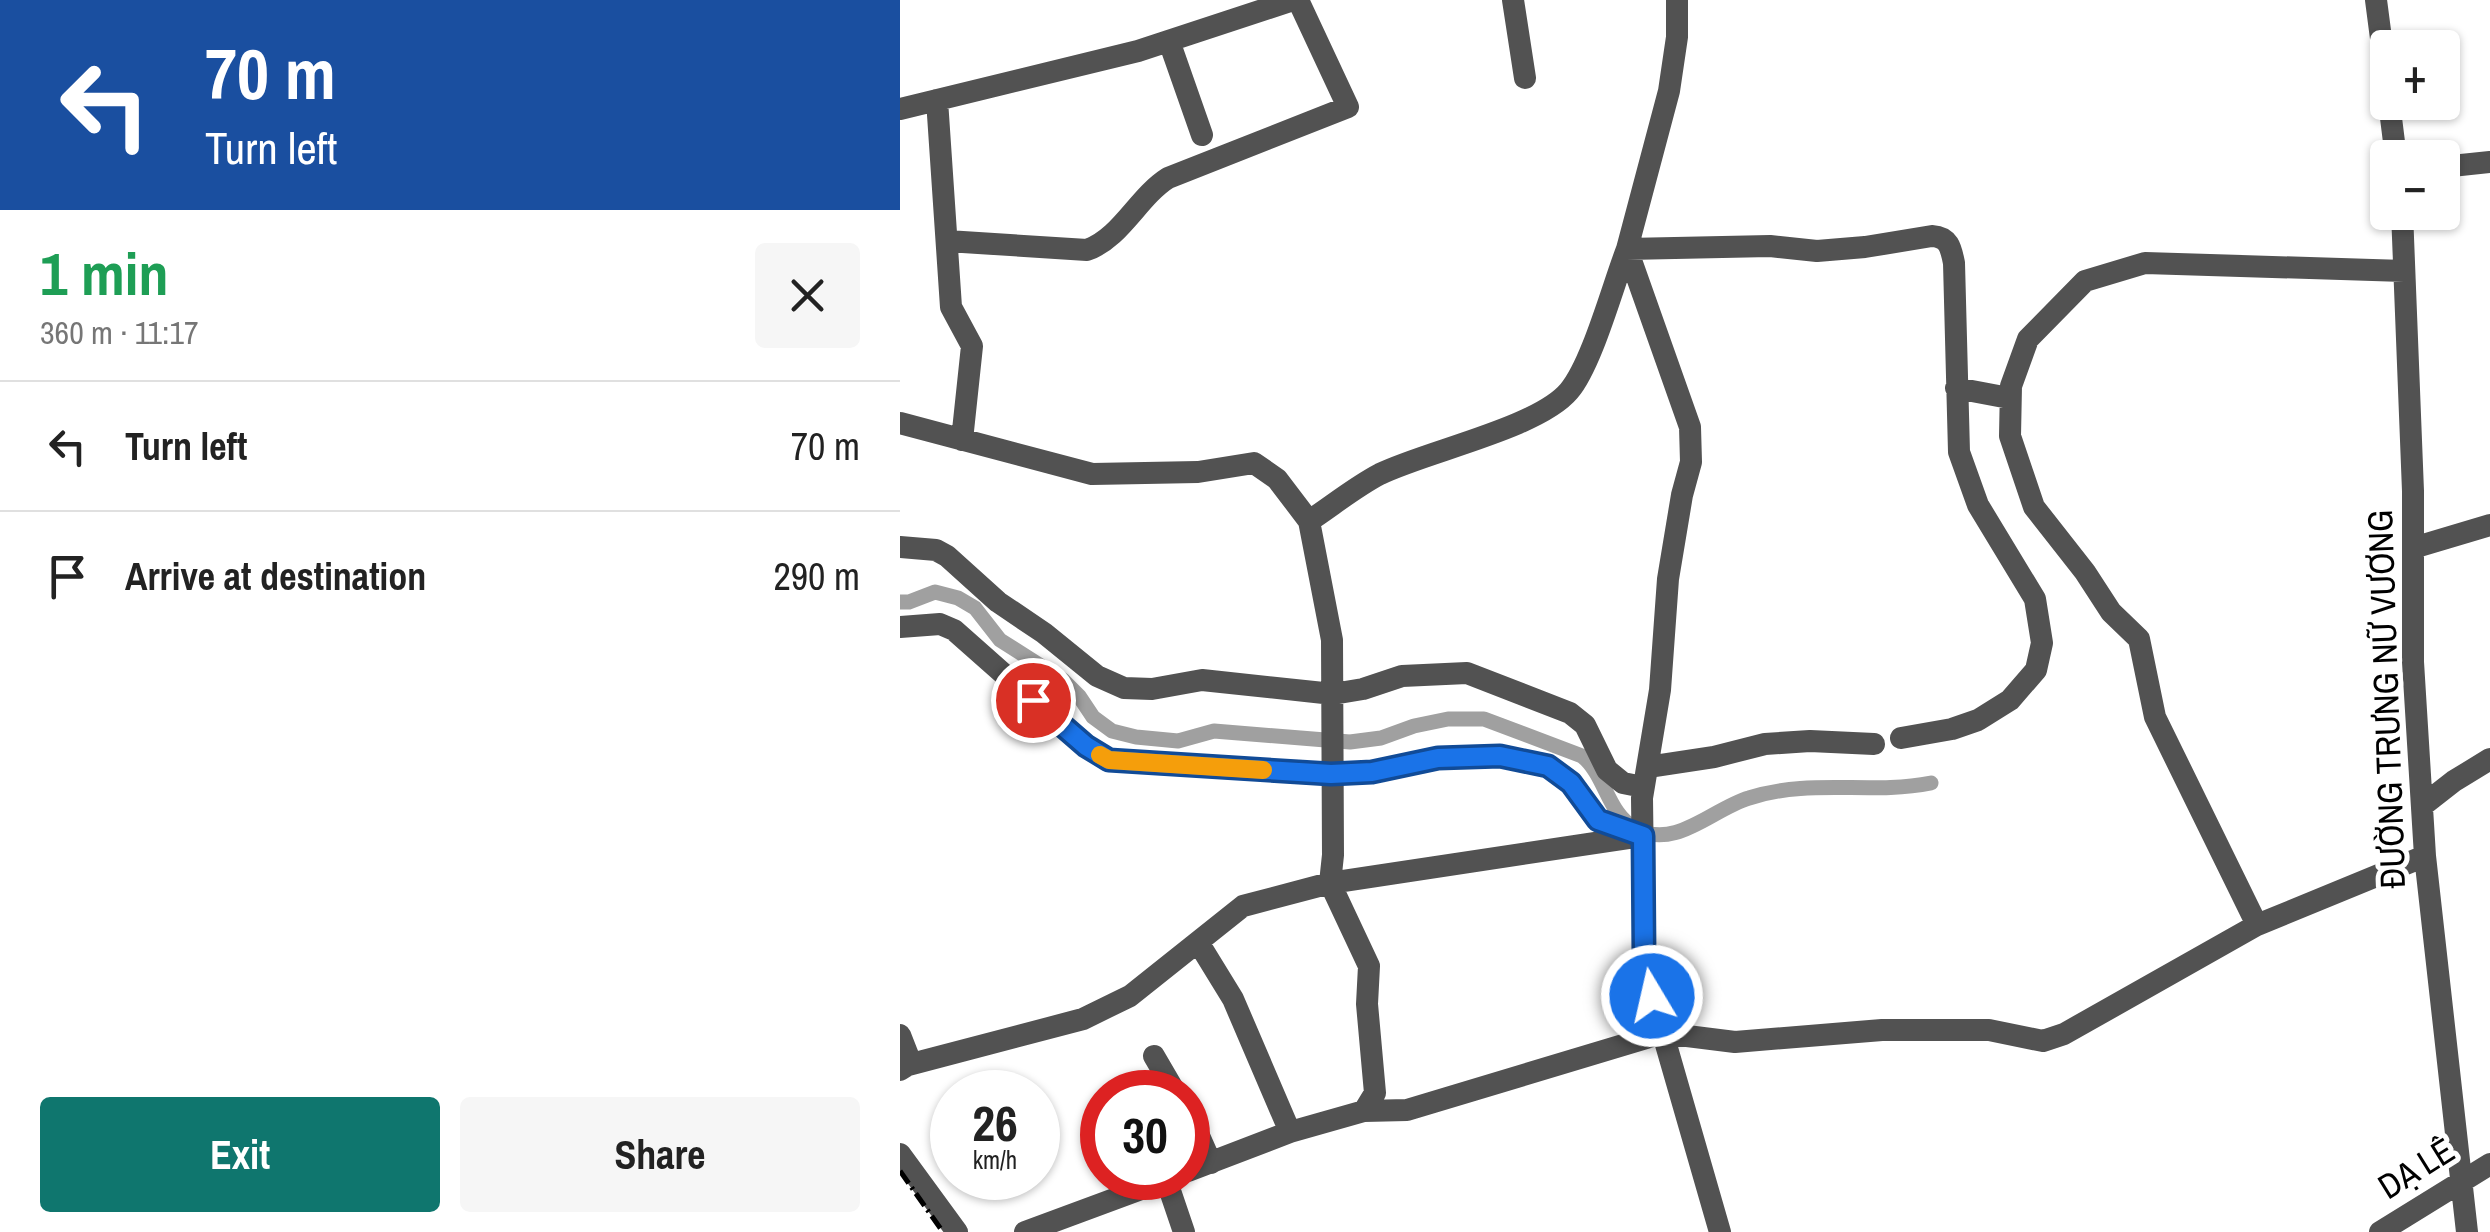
<!DOCTYPE html>
<meta charset="utf-8">
<style>
body{margin:0;font-family:"Archivo Narrow",sans-serif;background:#f6f6f6;color:#222;height:100vh;display:flex;flex-direction:column;font-size:38px;white-space:nowrap}
*{box-sizing:border-box;margin:0}
p{font-size:32px;color:#767676}
.icon{flex:none;width:55px;height:55px;fill:none;stroke:currentColor;stroke-width:2;stroke-linecap:round;stroke-linejoin:round}
.map{position:relative;flex:1;overflow:hidden}
.drawer{display:flex;flex-direction:column;background:#fff;width:900px}
.drawer>*{flex:none}
.banner{background:#1a4fa0;color:#fff;overflow:hidden}
.buttons{position:absolute;left:1470px;top:30px;display:grid;gap:20px}
.buttons a{display:grid;place-items:center;width:90px;height:90px;border-radius:10px;background:#fff;box-shadow:0 2px 8px #0004;font-size:50px}
.speed{position:absolute;left:30px;top:1070px;display:flex;gap:20px;font-size:50px;font-weight:700;text-align:center}
.speed>*{display:grid;place-content:center;width:130px;height:130px;border-radius:50%;background:#fff;box-shadow:0 2px 8px #0004;line-height:1}
.speed small{font-size:25px;font-weight:400}
.speed .limit{border:15px solid #d22;background:#fff;color:#111}
.pin{position:absolute;display:grid;place-items:center;width:85px;height:85px;color:#fff;margin:-42px;border:5px solid #fff;border-radius:50%;box-shadow:0 2px 10px #0007}
.me{position:absolute;width:110px;margin:-55px;rotate:351deg;stroke-linejoin:round;filter:drop-shadow(0 0 8px #0008)}
.turn{display:flex;align-items:center;gap:35px;height:210px;padding:0 40px;font-size:45px}
.turn .icon{width:130px;height:130px;stroke-width:2.5}
.turn b{display:block;font-size:70px;line-height:85px}
.round{display:grid;place-items:center;flex:none;width:105px;height:105px;border-radius:10px;background:#f6f6f6}
.overview{display:flex;align-items:center;justify-content:space-between;height:170px;padding:0 40px}
h1{font-size:60px;font-weight:700;line-height:75px;color:#1e9e55}
.cta{display:flex;gap:20px;margin-top:auto;padding:20px 40px}
.cta a{flex:1;height:115px;border-radius:10px;background:#0f766e;color:#fff;font-size:40px;font-weight:700;line-height:115px;text-align:center}
.cta a+a{background:#f6f6f6;color:#222}
ul{padding:0;list-style:none}
li{display:flex;align-items:center;gap:30px;height:130px;padding:0 40px;border-top:2px solid #e0e0e0}
li div{flex:1}
li b{display:block;font-size:38px}
li em{font-style:normal}
main{display:flex;flex:1;min-height:0}
.map>svg:first-child{display:block}
</style>
<main>
<section class="drawer">
<div class="banner">
<div class="turn"><svg class="icon" aria-label="left" viewBox="0 0 24 24"><path d="M17 20v-9H6M10 6l-5 5 5 5"/></svg><div><b>70 m</b>Turn left</div></div>
</div>
<div class="overview"><div><h1>1 min</h1><p>360 m · 11:17</p></div><a class="round"><svg class="icon" aria-label="close" viewBox="0 0 24 24"><path d="M6 6l12 12M18 6L6 18"/></svg></a></div>
<ul>
<li><svg class="icon" aria-label="left" viewBox="0 0 24 24"><path d="M17 20v-9H6M10 6l-5 5 5 5"/></svg><div><b>Turn left</b></div><em>70 m</em></li>
<li><svg class="icon" aria-label="arrive" viewBox="0 0 24 24"><path d="M6 21V4h12l-3 4 3 4H6"/></svg><div><b>Arrive at destination</b></div><em>290 m</em></li>
</ul>
<div class="cta"><a>Exit</a><a>Share</a></div>
</section>
<div class="map">
<svg width="1590" height="1232" viewBox="0 0 1590 1232">
<rect width="100%" height="100%" fill="#fff"/>
<g fill="none" stroke-linecap="round" stroke-linejoin="round">
<!-- canal -->
<path stroke="#a0a0a0" stroke-width="15" d="M0 602H9L35 592 58 598 75 608 100 640 163 680 179 696 193 717 212 731 236 737 278 741 314 731 450 742 481 738 514 726 548 719H584L682 756C706 775 707 814 736 829 776 850 812 809 849 798 911 778 969 795 1031 783"/>
<!-- minor -->
<path stroke="#525252" stroke-width="22" d="M613 0 625 78
M777 0V37L769 91 727 249 790 427 791 462 782 495 768 579 760 690 742 798 744 955 752 996 820 1232
M1476 0 1488 92
M269 41 302 135
M37 100 51 307 72 346 62 440
M1489 102 1496 158
M0 109 238 51 393 0
M1542 167 1590 162
M1502 212 1513 491V662L1525 856 1567 1232
M47 241 187 250C221 238 238 197 268 178L448 107 398 0
M1056 388 1109 398
M0 423 192 474 298 472 354 463 377 479 409 521
M0 547 36 550 47 556 98 602 144 633 197 676 224 688 252 689 302 680 433 694 463 689 502 676 567 673 670 713 685 725 707 770 723 783 743 787
M1513 548 1590 525
M0 627 40 624 54 630 185 746 209 760 431 774 472 772 538 758 600 756 648 766 671 783 698 820 743 836
M748 767 814 757 865 744 910 741 974 744
M1522 806 1554 781 1590 759
M1357 925 1255 717 1239 639 1211 612 1185 572 1134 507 1110 436 1111 386 1128 339 1185 281 1245 263 1504 271
M298 942 333 999 390 1132
M0 1035 9 1058 8 1065 0 1070
M254 1056 275 1092
M8 1065 183 1019 230 996 343 906 430 883 735 837
M288 1111 311 1163
M464 1111 475 1093 467 1004 469 966 430 883 433 855 432 640 409 521C432 506 455 487 480 474 527 451 638 428 669 391 692 364 713 285 727 249L870 246 917 251 965 247 1032 236C1049 237 1051 248 1054 263L1059 452 1078 505 1135 599 1142 643 1136 670 1110 700 1078 720 1052 729 1001 738
M0 1154 57 1232
M288 1171 390 1132 464 1111 507 1110 763 1033 835 1042 982 1030H1089L1143 1041 1164 1034 1357 925 1525 856
M266 1179 284 1232
M125 1232 271 1178
M1480 1232 1590 1164"/>
<!-- rail -->
<path stroke="#000" stroke-width="5" stroke-dasharray="15 5 2.5 5" stroke-linecap="butt" d="M0 1171 43 1232"/>
</g>
<g fill="none" stroke-linecap="round" stroke-linejoin="round">
<!-- route casing -->
<g stroke="#114b97" stroke-width="25">
<path id="route" d="M133 700 186 746 209 760 431 774 472 772 538 758 600 756 648 766 671 783 698 820 743 836 744 956 752 996"/>
</g>
<!-- route -->
<use href="#route" stroke="#1a73e8" stroke-width="18"/>
<!-- slow -->
<path stroke="#f59e0b" stroke-width="18" d="M200 755 209 760 363 770"/>
</g>
<g text-anchor="middle" dominant-baseline="central" stroke-width="10" stroke-linejoin="round" paint-order="stroke">
<!-- street labels -->
<g font-size="35" fill="#000" stroke="#fff">
<text transform="translate(1486 699) rotate(-92)">ĐƯỜNG TRƯNG NỮ VƯƠNG</text>
<text transform="translate(1516 1168) rotate(-32)">DẠ LÊ</text>
</g>
</g>
</svg>
<div class="buttons">
<a>+</a>
<a>−</a>
</div>
<div class="speed"><div>26<small>km/h</small></div><div class="limit">30</div></div>
<div class="pin" style="left:133px;top:700px;background:#d93025"><svg class="icon" aria-label="arrive" viewBox="0 0 24 24"><path d="M6 21V4h12l-3 4 3 4H6"/></svg></div>
<svg class="me" style="left:752px;top:996px" viewBox="-20 -20 40 40"><circle r="17" fill="#1a73e8" stroke="#fff" stroke-width="3"/><path d="M0-11L8 9 0 5-8 9z" fill="#fff"/></svg>
</div>
</main>
